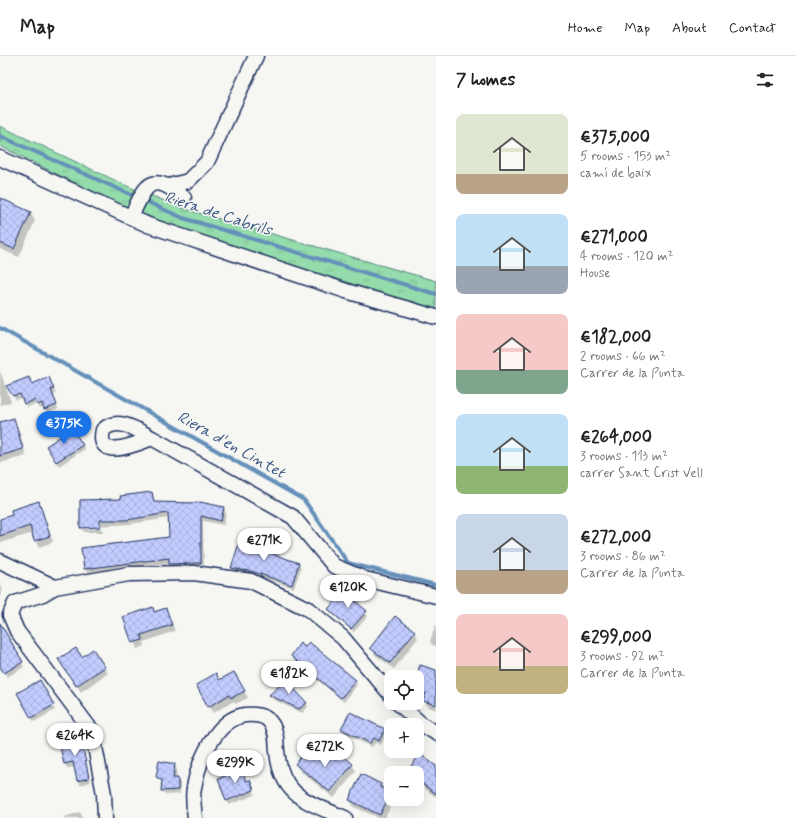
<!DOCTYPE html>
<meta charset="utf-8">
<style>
body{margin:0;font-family:Mynerve,sans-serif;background:#f2f2f2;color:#222;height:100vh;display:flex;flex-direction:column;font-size:15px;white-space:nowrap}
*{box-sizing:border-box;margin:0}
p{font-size:13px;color:#767676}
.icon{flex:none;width:22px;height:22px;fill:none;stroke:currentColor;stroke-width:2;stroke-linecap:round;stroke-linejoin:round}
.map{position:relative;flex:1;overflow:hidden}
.sheet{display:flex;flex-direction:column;background:#fff;width:360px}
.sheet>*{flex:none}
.controls{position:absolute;left:384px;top:614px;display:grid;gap:8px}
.controls a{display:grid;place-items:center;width:40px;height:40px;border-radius:8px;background:#fff;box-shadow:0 4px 16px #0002;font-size:20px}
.price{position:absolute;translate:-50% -34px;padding:0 9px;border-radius:14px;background:#fff;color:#222;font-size:13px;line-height:26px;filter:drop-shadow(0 1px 2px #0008)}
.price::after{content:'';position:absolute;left:50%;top:24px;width:12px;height:9px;margin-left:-6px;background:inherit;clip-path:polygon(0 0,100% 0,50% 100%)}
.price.selected{background:#1a73e8;color:#fff}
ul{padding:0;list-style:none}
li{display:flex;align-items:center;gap:12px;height:100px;padding:0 20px}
li span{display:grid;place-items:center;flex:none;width:112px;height:80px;border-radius:8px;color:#555}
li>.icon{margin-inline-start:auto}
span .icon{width:48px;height:48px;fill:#fffc;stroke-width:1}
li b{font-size:17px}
h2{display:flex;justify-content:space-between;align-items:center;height:48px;padding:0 20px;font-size:17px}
header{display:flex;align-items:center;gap:24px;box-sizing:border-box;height:56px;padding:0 20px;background:#fff;border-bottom:1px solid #e0e0e0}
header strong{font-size:19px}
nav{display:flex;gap:22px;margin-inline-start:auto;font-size:14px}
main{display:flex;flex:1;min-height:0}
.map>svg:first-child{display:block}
.grass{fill:url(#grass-tufts);stroke:#588684}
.shadow{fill:#0003}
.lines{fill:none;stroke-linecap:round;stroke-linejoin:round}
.stream{stroke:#6590ba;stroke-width:4}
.building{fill:url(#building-cross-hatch);stroke:#1b2f5e}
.minor-casing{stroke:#1b2f5e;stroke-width:17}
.minor{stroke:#f6f6f2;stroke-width:14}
.labels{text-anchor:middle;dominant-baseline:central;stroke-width:3;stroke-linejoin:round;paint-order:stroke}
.water-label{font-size:16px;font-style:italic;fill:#3a5784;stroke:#f6f6f2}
</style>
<header>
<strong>Map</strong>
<nav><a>Home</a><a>Map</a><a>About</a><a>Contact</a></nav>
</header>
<main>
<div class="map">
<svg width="436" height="762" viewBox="0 0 436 762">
<defs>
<pattern id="grass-tufts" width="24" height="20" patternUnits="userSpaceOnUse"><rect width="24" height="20" fill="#94dcab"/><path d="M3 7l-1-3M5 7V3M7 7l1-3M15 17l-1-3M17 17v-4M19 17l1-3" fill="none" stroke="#7fbd96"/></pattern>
<pattern id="building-cross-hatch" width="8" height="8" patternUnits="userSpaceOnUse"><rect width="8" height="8" fill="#c3ccfe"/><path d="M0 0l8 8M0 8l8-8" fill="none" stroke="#a7b0dc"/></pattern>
</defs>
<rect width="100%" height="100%" fill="#f6f6f2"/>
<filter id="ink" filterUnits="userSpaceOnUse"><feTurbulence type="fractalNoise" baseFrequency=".025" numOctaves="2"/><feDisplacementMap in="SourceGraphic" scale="8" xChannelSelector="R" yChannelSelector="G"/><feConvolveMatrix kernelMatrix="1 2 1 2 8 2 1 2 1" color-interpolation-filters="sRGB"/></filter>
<g filter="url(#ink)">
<!-- grass -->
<path class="grass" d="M0 70 127 130 185 153 436 225V255L188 175 124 151 0 90Z"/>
<!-- shadow -->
<g class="shadow">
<path d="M0 143 30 156 35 165 19 201 0 193Z"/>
<path d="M0 315 11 346 0 349Z"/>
<path d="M49 322 56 338 53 339 58 353 47 358 44 351 40 353 37 348 27 351 22 342 16 344 8 330 32 329Z"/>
<path d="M14 364 18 371 26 400 0 407V367Z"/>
<path d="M82 389 85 393 59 410 49 395Z"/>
<path d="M152 437 155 447H200L224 452 226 457 224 469 203 465 204 512H173L170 507 88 517 85 513 82 493 170 482 169 462 130 468 82 471V473L102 472 103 476H84L81 471V445L122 444 121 441Z"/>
<path d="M39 446 53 486 39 491 33 477 0 487V464L14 459Z"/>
<path d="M262 489 264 493V496L298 507 301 512 294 532 257 520 235 516 232 512Z"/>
<path d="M0 528 3 533 0 542Z"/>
<path d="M357 542 360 546 358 548 368 560 354 576 332 558 330 554Z"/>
<path d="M152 552 155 557 166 553 175 575 144 586 145 590 137 593 125 562Z"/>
<path d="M436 568V590L432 589 430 585Z"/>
<path d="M414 576 418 582 394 613 375 599 372 592Z"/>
<path d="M6 580 24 611 7 621 0 609V583Z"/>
<path d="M292 600 355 625 357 629 344 646 295 605Z"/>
<path d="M82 602 104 611 108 617 81 636 63 610Z"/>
<path d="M421 610 436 615V654L428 651 425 645V643L417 641V621Z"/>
<path d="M234 617 248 642 235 648 234 645 213 657 197 629 219 625Z"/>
<path d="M39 626 55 654 34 666 18 638Z"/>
<path d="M270 639 306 647 308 651 302 657 272 643Z"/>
<path d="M342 673H384L386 678 381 689 376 686 372 691 345 678Z"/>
<path d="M80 683 91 726 80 729 75 711 67 712 65 708 60 687Z"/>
<path d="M324 708 352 709 356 715 334 742 300 715 296 709Z"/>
<path d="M436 708V741L417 727V717H408L434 710Z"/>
<path d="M174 709 177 713 176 723H178L180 727V738L165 739 162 734 163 727 157 721Z"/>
<path d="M246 726 252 729 255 739 229 749 227 744Z"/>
<path d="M381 728 384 734 390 737 391 743H394L385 762H379L354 751 350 744Z"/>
<path d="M80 756 83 762H64V761Z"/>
</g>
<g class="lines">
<!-- stream -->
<g class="stream">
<path d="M0 80 183 162 436 238"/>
<path d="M0 272 304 444 348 507 436 529"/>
</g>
</g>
<!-- building -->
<g class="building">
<path d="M0 142 31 156 14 193 0 187Z"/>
<path d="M29 321 32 328 49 321 54 333 51 334 57 349 44 354 42 347 37 349 35 344 24 348 20 338 13 340 6 330Z"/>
<path d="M14 362 23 393 0 400V366Z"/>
<path d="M72 373 83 389 56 406 46 390Z"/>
<path d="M152 436 154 446 197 447 200 446 224 451 221 465 201 460V507L169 508V502L84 513 81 492 169 481 168 457 127 464H100V471L80 472V444L121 443 120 440Z"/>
<path d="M39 445 50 480 34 485 30 470 0 480V463L12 459 11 454Z"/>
<path d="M241 481 263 488 261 494 299 507 292 529 254 516 231 512Z"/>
<path d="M347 532 358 542 355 545 367 555 351 573 328 553Z"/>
<path d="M153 551 154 556 166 552 172 569 141 579 143 584 132 587 123 561Z"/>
<path d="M395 560 415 575 390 607 370 592Z"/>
<path d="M0 567 23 606 4 617 0 611Z"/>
<path d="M309 586 356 624 341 642 291 600 300 587 305 591Z"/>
<path d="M76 592 82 601 93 593 105 611 76 630 58 603Z"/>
<path d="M420 609 436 614V649L423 645 426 637 417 635V618Z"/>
<path d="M234 616 245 635 231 642 229 639 208 651 196 629 216 617 219 624Z"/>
<path d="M40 624 54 649 31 662 17 637Z"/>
<path d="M286 624 307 647 299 653 269 639Z"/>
<path d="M350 656 385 673 379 685 374 682 370 687 341 673Z"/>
<path d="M81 682 89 722 77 725 73 706 64 708 59 686Z"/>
<path d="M307 693 324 706 334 693 353 708 330 736 295 708Z"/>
<path d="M420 698 436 710V738L417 724V717H406Z"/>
<path d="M159 705 175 708 173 722H178V734L161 735 162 724 156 721Z"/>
<path d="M240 710 246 725 250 724 254 734 226 745 218 723 225 720 223 716Z"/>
<path d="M361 718 381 728 380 731 391 736 380 759 349 744Z"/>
</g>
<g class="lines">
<!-- minor casing -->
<g class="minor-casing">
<g id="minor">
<path d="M0 102 148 169 346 235 436 261"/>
<path d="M169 130 188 125 207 106 256 0"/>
<path d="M131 161C146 129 150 114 184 142"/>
<path d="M152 382C138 387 95 407 103 374 118 360 137 374 152 382L293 461 334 510 365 523 436 540"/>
<path d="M0 505 55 531 129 518 194 517 251 525 308 553 343 582 391 639"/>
<path d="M55 531 43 538 15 547 10 559 17 575 92 675 104 738 105 762"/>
<path d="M398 647 420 667 436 677"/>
<path d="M195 762C194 752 192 741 194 732 198 706 216 663 245 659 253 658 265 659 270 666 277 674 276 685 277 695 281 741 308 746 345 762"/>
</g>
</g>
<!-- minor -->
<use href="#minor" class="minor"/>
</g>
</g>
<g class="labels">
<!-- water labels -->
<g class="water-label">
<text transform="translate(218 158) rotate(18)">Riera de Cabrils</text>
<text transform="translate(231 389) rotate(29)">Riera d'en Cintet</text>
</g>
</g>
</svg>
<div class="controls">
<a><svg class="icon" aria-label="locate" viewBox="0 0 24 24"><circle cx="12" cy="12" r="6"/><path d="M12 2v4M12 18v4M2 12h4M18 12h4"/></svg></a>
<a>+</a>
<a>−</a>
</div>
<b class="price selected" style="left:64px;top:389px">€375K</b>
<b class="price" style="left:264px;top:506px">€271K</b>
<b class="price" style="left:348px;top:553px">€120K</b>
<b class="price" style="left:289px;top:639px">€182K</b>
<b class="price" style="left:75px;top:701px">€264K</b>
<b class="price" style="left:325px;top:712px">€272K</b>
<b class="price" style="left:235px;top:728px">€299K</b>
</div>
<section class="sheet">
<h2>7 homes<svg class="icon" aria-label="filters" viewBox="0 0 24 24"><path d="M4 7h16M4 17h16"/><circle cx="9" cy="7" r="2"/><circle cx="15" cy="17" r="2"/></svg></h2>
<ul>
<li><span style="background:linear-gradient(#dfe7d0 75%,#b9a48a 0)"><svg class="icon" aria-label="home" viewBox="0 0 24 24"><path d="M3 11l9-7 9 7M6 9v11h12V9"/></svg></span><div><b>€375,000</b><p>5 rooms · 153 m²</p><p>camí de baix</p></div></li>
<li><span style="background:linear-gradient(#bfe0f5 65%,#9aa5b1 0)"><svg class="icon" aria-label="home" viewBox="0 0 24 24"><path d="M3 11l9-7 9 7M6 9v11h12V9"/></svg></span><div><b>€271,000</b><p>4 rooms · 120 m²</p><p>House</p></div></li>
<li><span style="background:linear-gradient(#f6c9c9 70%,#7fa58c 0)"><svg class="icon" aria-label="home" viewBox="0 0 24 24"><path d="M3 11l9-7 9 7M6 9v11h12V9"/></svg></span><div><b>€182,000</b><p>2 rooms · 66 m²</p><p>Carrer de la Punta</p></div></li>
<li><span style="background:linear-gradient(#bfe0f5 65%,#8fb573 0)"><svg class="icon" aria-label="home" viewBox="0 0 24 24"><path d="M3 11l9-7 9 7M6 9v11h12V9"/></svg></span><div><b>€264,000</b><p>3 rooms · 113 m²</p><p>carrer Sant Crist Vell</p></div></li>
<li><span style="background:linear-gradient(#c9d6e8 70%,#b9a48a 0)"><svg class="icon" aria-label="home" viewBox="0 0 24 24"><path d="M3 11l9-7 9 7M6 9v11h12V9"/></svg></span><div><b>€272,000</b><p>3 rooms · 86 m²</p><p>Carrer de la Punta</p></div></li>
<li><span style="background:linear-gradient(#f6c9c9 65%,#c2b280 0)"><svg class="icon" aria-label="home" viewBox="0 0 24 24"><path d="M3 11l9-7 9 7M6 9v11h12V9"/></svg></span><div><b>€299,000</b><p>3 rooms · 92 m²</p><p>Carrer de la Punta</p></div></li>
</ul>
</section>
</main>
